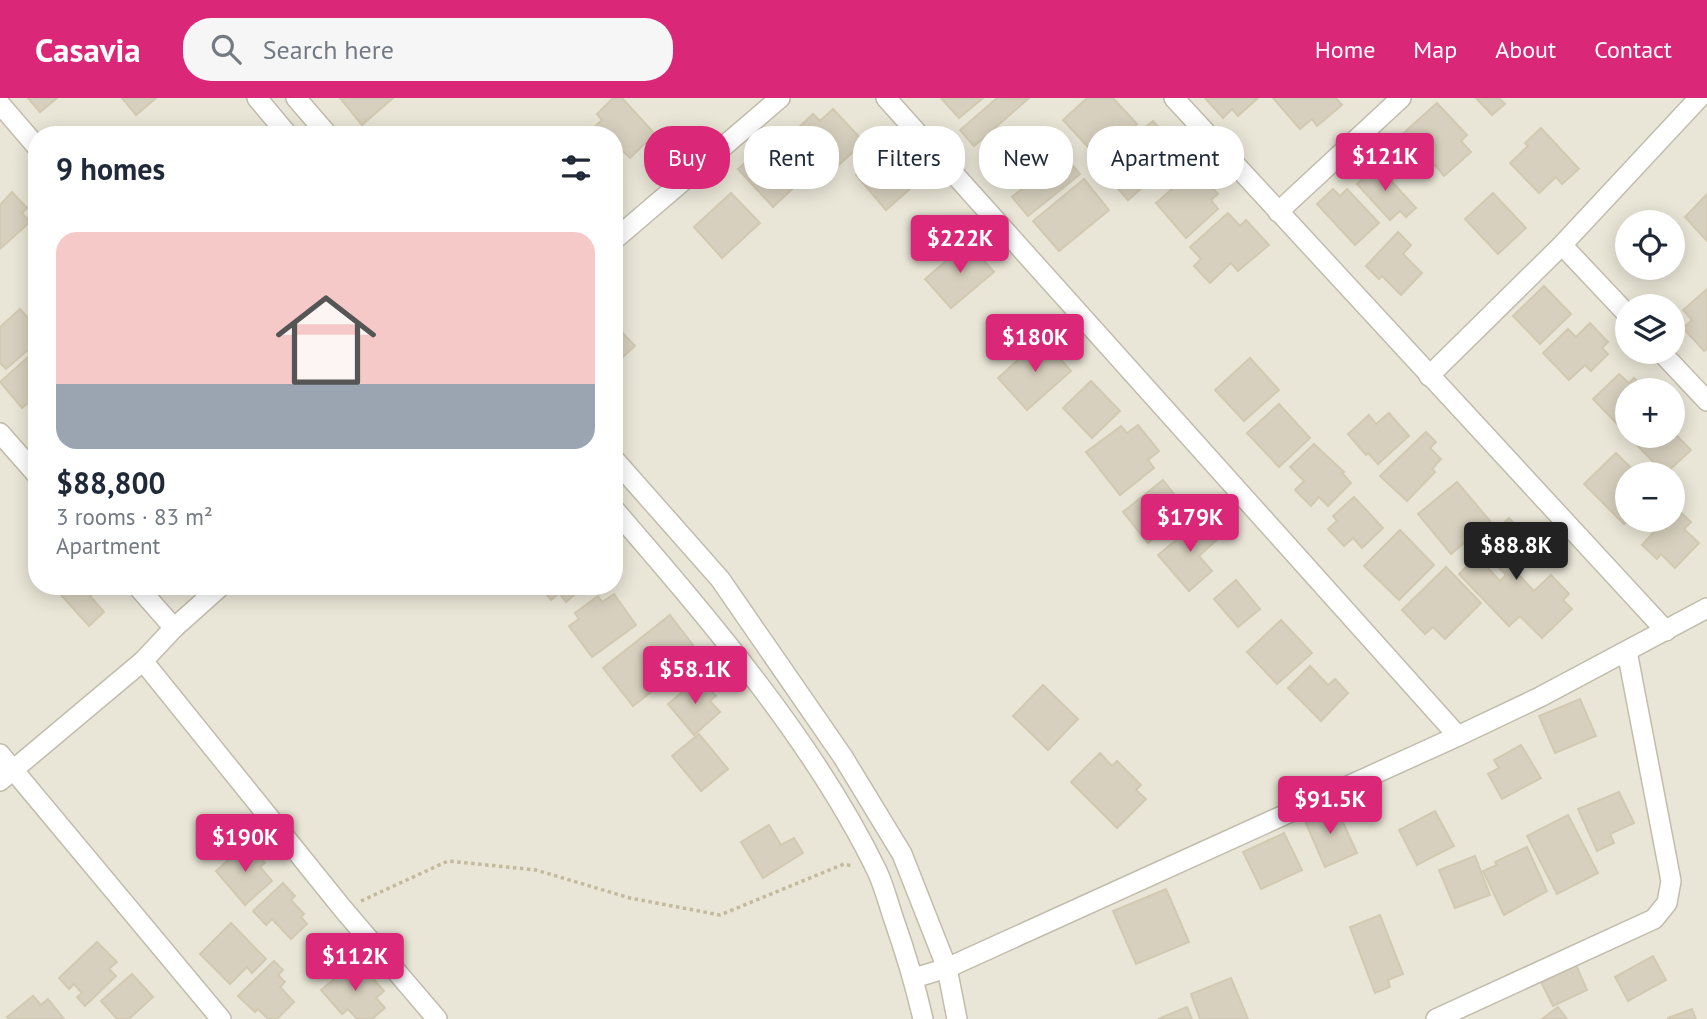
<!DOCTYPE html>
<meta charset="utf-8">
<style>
body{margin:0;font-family:"PT Sans",sans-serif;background:#f6f6f7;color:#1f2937;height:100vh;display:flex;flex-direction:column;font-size:26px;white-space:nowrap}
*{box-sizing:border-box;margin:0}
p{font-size:23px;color:#747a83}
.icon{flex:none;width:38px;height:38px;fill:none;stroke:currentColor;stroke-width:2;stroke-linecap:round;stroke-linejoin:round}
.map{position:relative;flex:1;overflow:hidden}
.side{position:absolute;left:28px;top:28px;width:595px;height:469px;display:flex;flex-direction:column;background:#fff;border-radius:28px;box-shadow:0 4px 18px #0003}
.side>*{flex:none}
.banner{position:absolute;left:644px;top:28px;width:665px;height:63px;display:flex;gap:14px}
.buttons{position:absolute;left:1615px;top:112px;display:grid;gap:14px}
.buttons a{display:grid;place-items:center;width:70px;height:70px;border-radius:50%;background:#fff;box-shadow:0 4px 18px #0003;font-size:35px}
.price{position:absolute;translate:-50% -60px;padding:0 16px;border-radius:7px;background:#db2777;color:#fff;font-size:23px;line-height:46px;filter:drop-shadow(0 2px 4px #0008)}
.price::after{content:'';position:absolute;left:50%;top:42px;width:21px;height:16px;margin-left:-10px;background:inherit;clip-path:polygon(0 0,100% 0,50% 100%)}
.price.active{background:#222;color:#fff}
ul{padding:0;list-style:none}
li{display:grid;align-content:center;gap:14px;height:371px;padding:0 28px}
li span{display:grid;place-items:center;height:217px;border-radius:21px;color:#555}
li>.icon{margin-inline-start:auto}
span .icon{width:126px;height:126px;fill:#fffc;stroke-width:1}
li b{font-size:30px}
h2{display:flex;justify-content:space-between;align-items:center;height:84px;padding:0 28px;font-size:30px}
.pill{padding:0 24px;border-radius:28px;background:#fff;box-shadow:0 4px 18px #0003;font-size:24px;line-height:63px}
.pill.active{background:#db2777;color:#fff}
header{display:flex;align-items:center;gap:42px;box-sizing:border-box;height:98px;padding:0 35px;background:#db2777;color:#fff}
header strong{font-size:33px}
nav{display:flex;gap:38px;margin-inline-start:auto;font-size:24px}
.search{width:490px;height:63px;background:#f6f6f7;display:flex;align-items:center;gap:18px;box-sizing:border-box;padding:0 24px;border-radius:28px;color:#747a83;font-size:26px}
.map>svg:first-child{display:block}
.residential{fill:#e9e6d7;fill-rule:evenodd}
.building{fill:#d7d0be;stroke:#d2c9b1;stroke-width:2}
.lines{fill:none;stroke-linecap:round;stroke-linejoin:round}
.minor-casing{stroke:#c1bcab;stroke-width:22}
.path{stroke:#c3ba9c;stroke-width:3.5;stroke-dasharray:3.5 3.5;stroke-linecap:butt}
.minor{stroke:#fff;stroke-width:19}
</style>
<header>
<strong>Casavia</strong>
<div class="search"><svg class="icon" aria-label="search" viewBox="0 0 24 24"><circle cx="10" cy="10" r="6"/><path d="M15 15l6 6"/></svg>Search here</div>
<nav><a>Home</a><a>Map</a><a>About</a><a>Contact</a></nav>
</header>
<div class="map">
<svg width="1707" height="921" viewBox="0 0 1707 921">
<rect width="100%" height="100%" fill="#f5f3e9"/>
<!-- residential -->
<path class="residential" d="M0 0H1707V921H0ZM37 37H614V488H37ZM1628 124H1673V170H1628ZM1628 208H1673V254H1628ZM1628 292H1673V338H1628ZM1628 376H1673V422H1628Z"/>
<!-- building -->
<g class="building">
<path d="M28 0H57L40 14Z"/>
<path d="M122 0H156L136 17Z"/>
<path d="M340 0H393L362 27Z"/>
<path d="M613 0H622L655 36 630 60 623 53 617 59 614 56V37H596L591 32 602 22 597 16Z"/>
<path d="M941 0H983L959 20Z"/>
<path d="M997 0 1028 1 974 48 960 32Z"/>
<path d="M1087 0H1113L1137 26 1099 61 1063 22Z"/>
<path d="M1205 0H1258L1238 18 1232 11 1223 20Z"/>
<path d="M1273 0H1336L1342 7 1317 28 1312 21 1300 31Z"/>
<path d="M1476 0H1499L1505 6 1492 17Z"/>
<path d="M1437 5 1467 37 1461 43 1471 54 1444 78 1435 67 1429 73 1398 40Z"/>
<path d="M833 11 864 44 819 85 789 52 802 40 795 33 813 16 820 23Z"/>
<path d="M1153 23 1182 55 1128 102 1099 69Z"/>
<path d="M1541 30 1579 71 1562 86 1556 79 1539 95 1510 65 1528 48 1525 45Z"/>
<path d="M769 43 803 81 773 109 738 71Z"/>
<path d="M882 56 911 90 886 112 856 77Z"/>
<path d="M1064 57 1080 76 1028 118 1012 99Z"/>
<path d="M1373 63 1416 110 1406 119 1400 113 1390 122 1357 86 1367 77 1363 73Z"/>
<path d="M1188 77 1196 86 1204 80 1218 96 1211 102 1218 111 1186 140 1156 105Z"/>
<path d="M1084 81 1109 112 1059 153 1033 123Z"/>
<path d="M1333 91 1340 98 1347 91 1379 125 1355 147 1317 106Z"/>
<path d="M12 94 27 110 22 115 30 124 0 151V107Z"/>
<path d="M731 95 760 125 722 160 694 129Z"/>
<path d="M1493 95 1526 130 1498 156 1465 121Z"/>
<path d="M1707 96V143L1685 119Z"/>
<path d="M1228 115 1240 128 1246 122 1269 147 1238 173 1231 165 1210 185 1194 168 1201 161 1190 149Z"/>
<path d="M1398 134 1411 147 1403 156 1422 175 1401 197 1382 178 1379 181 1366 168Z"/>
<path d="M968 144 994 174 951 210 925 181Z"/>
<path d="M1544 188 1571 216 1540 246 1513 218Z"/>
<path d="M1707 191V251L1704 253 1683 230 1692 222 1683 212Z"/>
<path d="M20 211 37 230V244L6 271 0 265V229Z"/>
<path d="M1590 225 1608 244 1602 250 1608 256 1591 273 1585 267 1569 282 1543 255 1568 231 1576 239Z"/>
<path d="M614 226 635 248 614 267Z"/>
<path d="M1042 240 1071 273 1027 312 998 280Z"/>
<path d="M37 251V297L22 310 0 284Z"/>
<path d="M1250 260 1279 292 1244 323 1215 292Z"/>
<path d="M1619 276 1629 285 1634 280 1646 292H1628V331L1625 334 1593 301Z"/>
<path d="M1091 283 1120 313 1092 340 1063 310Z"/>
<path d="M1279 306 1310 340 1279 369 1247 335Z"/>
<path d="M1389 315 1409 338 1378 366 1368 355 1366 357 1348 336 1369 317 1376 326Z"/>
<path d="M1673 325 1678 330 1674 335 1691 352 1665 376 1633 343 1639 338H1673Z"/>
<path d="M1138 327 1159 353 1148 362 1154 370 1120 397 1086 354 1121 328 1127 335Z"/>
<path d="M1426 334 1436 344 1430 350 1441 361 1432 371 1435 374 1407 403 1380 378Z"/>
<path d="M1314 346 1344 374 1342 375 1351 385 1328 408 1319 399 1311 408 1295 392 1304 383 1290 369Z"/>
<path d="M1616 355 1637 376H1628V422L1624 426 1584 386Z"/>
<path d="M1163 382 1181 405 1174 410 1181 418 1148 445 1123 414Z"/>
<path d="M1457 384 1490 423 1451 456 1418 416Z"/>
<path d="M1354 399 1383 430 1362 450 1353 440 1344 448 1328 431 1337 423 1333 418Z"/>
<path d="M1676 410 1691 424 1684 431 1699 445 1675 470 1661 456 1657 461 1642 447 1665 422H1673V413Z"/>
<path d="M1202 420 1219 440 1199 458 1212 473 1189 493 1158 457Z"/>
<path d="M1509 420 1540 453 1517 475 1534 493 1551 477 1569 496 1563 502 1572 511 1542 540 1520 518 1509 528 1459 476 1477 458 1500 483 1506 477 1479 449Z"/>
<path d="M1400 432 1434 467 1399 502 1364 468Z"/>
<path d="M1446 469 1481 505 1445 541 1433 529 1425 536 1402 512Z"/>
<path d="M1236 482 1260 511 1238 529 1214 501Z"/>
<path d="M53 488H97L99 490 90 498 104 514 89 528Z"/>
<path d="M540 488H584L566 504 559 495 551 502Z"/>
<path d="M614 496 636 527 592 559 569 528 579 521 575 515 598 498 602 504Z"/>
<path d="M670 517 693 547 681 556 688 565 633 608 603 570Z"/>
<path d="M1281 522 1312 555 1277 586 1247 554Z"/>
<path d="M1310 568 1328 587 1335 581 1348 595 1321 623 1288 590Z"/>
<path d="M700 579 716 598 710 603 720 614 694 637 668 606Z"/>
<path d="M1043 587 1078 621 1048 652 1013 618Z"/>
<path d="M1580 601 1596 638 1555 655 1539 618Z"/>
<path d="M699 636 728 671 701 693 672 658Z"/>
<path d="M1521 647 1541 680 1502 701 1488 676 1499 670 1494 662Z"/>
<path d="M1100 655 1112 668 1117 663 1141 687 1136 692 1146 701 1117 730 1071 684Z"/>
<path d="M1619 694 1634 725 1610 736 1614 745 1597 753 1578 711Z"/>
<path d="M1335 707 1357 755 1325 769 1304 721Z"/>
<path d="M1435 713 1454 748 1417 767 1399 732Z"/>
<path d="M1568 717 1598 775 1557 796 1527 738Z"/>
<path d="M769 727 781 747 794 740 803 755 763 780 741 744Z"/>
<path d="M1284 735 1302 772 1261 791 1243 754Z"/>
<path d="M247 745 265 765 260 769 272 783 245 807 216 773Z"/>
<path d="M1527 749 1547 793 1504 817 1483 773 1497 767 1495 764Z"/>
<path d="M1475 758 1490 797 1455 810 1439 772Z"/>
<path d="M283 785 295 798 291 802 304 816 301 819 307 826 291 841 272 821 266 827 253 813Z"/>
<path d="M1166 791 1189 844 1136 866 1113 813Z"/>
<path d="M1380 817 1403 876 1388 882 1390 889 1375 895 1350 829Z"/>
<path d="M231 825 266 861 252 875 247 869 230 886 200 856Z"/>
<path d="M97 844 117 864 109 871 116 878 85 908 77 899 82 895 74 886 69 891 59 880Z"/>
<path d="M1653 858 1666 882 1628 903 1615 879Z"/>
<path d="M357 862 384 893 376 900 385 910 372 921H357L348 911 342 916 321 892Z"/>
<path d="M274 863 283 872 278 877 285 884 280 889 294 904 277 921H268L258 911 255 914 238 898Z"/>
<path d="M1576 867 1587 892 1553 908 1541 884Z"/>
<path d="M132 876 153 899 129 921H117L101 903Z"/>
<path d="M1231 880 1248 921H1200L1191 896Z"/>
<path d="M33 898 41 907 48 901 64 921H9L7 919Z"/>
<path d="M1187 909 1192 921H1158Z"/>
<path d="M1558 909 1567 921H1542Z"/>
<path d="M1692 911 1696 921H1668V920Z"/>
</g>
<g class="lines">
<!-- minor casing -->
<g class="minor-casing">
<g id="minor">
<path d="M257 0 288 37"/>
<path d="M296 0 328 37"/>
<path d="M886 0 1458 638"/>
<path d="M1174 0 1666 533"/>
<path d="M0 6 37 49"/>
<path d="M1278 114 1401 0"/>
<path d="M614 142 780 0"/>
<path d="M1562 147 1628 217"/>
<path d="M1661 254 1707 303"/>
<path d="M1429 278 1562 147 1699 0"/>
<path d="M0 335 37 377"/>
<path d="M614 361 720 481 843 659 902 756 947 870 957 921"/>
<path d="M614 411C708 520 814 643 877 773 884 788 888 804 893 819 905 853 915 886 923 921"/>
<path d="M137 488 174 530"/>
<path d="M143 563 343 811 437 921"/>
<path d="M0 656 221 921"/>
<path d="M0 683 143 563 174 530 221 488"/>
<path d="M914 880 947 870 1458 638 1540 599 1707 510"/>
<path d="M1436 921 1654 821 1667 805 1671 783 1627 553"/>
</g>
</g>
<!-- path -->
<path class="path" d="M361 803 448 763 536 772 630 800 720 817 844 766 853 768"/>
<!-- minor -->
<use href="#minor" class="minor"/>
</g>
</svg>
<div class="buttons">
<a><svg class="icon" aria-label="locate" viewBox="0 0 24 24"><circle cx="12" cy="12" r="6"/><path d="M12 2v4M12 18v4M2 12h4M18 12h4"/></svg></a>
<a><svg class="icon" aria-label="layers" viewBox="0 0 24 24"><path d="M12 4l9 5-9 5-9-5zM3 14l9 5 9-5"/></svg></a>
<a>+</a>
<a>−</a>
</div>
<b class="price" style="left:1385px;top:95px">$121K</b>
<b class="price" style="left:960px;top:177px">$222K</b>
<b class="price" style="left:1035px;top:276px">$180K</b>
<b class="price" style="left:1190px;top:456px">$179K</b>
<b class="price active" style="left:1516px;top:484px">$88.8K</b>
<b class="price" style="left:695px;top:608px">$58.1K</b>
<b class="price" style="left:1330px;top:738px">$91.5K</b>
<b class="price" style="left:245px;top:776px">$190K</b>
<b class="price" style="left:355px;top:895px">$112K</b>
<div class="banner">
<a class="pill active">Buy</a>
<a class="pill">Rent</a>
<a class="pill">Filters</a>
<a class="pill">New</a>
<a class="pill">Apartment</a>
</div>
<section class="side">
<h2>9 homes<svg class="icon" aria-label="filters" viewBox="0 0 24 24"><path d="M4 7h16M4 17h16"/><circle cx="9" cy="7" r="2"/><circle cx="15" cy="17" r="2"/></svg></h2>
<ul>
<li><span style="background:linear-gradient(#f6c9c9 70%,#9aa5b1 0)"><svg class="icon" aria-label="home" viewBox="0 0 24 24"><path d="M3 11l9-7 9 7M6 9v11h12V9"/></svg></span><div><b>$88,800</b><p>3 rooms · 83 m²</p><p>Apartment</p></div></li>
</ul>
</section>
</div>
